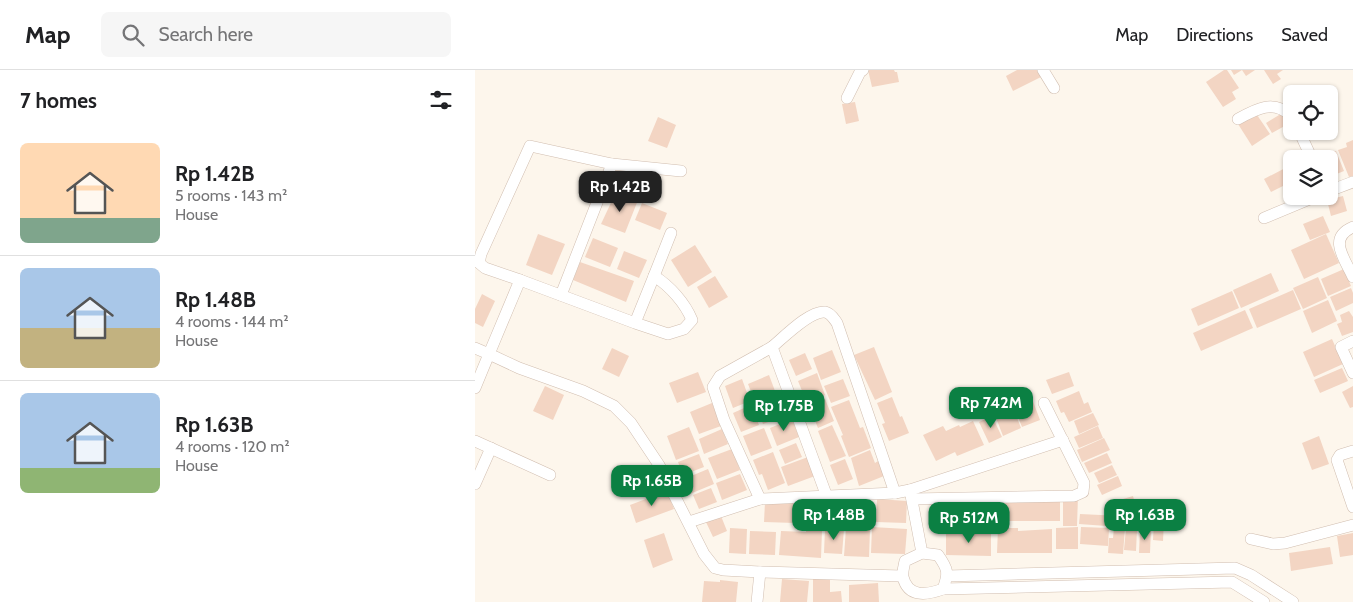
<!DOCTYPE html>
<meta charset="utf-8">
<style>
body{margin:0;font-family:Cabin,sans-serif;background:#f6f6f6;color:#202124;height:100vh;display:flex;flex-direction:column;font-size:19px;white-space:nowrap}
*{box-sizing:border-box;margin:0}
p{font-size:16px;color:#757577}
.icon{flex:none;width:28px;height:28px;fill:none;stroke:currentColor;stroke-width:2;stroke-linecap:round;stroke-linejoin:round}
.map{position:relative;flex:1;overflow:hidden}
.panel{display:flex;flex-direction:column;background:#fff;width:475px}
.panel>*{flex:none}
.controls{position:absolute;left:808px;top:15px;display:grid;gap:10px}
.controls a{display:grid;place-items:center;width:55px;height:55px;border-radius:8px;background:#fff;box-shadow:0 1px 4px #0004;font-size:25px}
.price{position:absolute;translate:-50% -42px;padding:0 11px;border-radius:10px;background:#0b8043;color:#fff;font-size:16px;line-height:32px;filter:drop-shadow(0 1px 2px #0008)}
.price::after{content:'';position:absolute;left:50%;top:30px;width:15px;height:11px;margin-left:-8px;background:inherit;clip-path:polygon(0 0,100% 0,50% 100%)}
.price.active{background:#222;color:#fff}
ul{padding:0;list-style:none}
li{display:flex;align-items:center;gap:15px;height:125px;padding:0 20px}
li+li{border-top:1px solid #e0e0e0}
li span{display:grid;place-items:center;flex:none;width:140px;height:100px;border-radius:8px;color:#555}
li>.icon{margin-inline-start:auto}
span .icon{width:60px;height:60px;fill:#fffc;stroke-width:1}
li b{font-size:21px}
h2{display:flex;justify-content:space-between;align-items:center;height:60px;padding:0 20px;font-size:21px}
header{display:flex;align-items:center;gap:30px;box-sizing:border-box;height:70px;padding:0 25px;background:#fff;border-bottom:1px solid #e0e0e0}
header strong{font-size:24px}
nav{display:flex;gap:28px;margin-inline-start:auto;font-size:18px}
.search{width:350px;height:45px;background:#f6f6f6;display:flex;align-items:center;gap:12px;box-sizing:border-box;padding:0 18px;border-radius:8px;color:#757577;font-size:19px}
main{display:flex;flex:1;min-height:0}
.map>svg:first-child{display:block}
.building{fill:#f3d5c3}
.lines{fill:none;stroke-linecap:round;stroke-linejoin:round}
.minor-casing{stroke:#d1beb0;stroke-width:12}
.minor{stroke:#fff;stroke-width:11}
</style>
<header>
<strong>Map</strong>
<div class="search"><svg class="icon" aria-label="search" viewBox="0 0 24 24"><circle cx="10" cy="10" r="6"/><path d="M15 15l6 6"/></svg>Search here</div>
<nav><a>Map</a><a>Directions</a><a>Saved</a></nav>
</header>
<main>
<section class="panel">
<h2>7 homes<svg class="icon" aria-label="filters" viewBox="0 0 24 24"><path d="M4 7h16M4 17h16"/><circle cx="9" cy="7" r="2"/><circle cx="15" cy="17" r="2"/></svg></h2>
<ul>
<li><span style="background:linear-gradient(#ffd9b3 75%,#7fa58c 0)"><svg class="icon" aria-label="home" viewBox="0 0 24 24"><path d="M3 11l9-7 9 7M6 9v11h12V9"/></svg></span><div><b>Rp 1.42B</b><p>5 rooms · 143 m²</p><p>House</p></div></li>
<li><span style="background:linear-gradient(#a9c7e8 60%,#c2b280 0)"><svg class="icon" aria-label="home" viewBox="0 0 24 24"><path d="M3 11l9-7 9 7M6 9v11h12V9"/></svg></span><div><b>Rp 1.48B</b><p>4 rooms · 144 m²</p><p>House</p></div></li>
<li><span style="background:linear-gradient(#a9c7e8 75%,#8fb573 0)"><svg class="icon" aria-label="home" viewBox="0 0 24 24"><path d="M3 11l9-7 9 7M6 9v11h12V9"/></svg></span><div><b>Rp 1.63B</b><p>4 rooms · 120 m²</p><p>House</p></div></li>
</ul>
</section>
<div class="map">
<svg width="878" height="532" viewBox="0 0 878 532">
<rect width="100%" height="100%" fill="#fdf6ec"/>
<!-- building -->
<g class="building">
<path d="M393 0H419L420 2H422L424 12 397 17Z"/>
<path d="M542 0H565L568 6 538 21 531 6Z"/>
<path d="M749 0H752L764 18 757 22 761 29 748 37 731 12Z"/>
<path d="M756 0H780L771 6 767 0 759 5Z"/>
<path d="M789 0H808L802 4 806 9 798 14Z"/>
<path d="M380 32 384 51 371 54 367 34Z"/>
<path d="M780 42 795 64 777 76 763 54Z"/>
<path d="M809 42 815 53 797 63 791 53Z"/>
<path d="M183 47 201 55 192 78 173 71Z"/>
<path d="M878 70V106L874 107 863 80 872 77 871 73Z"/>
<path d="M861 81 869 101 854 107V89H843Z"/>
<path d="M816 95V112L796 122 789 109Z"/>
<path d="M141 122 163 130 150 163 126 154Z"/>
<path d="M868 126 872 141 856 146 852 130Z"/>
<path d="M167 133 192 143 185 160 160 150Z"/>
<path d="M848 146 855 162 835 170 828 154Z"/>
<path d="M63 164 90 174 77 205 51 195Z"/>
<path d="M851 164 864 193 829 209 816 180Z"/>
<path d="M118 168 143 178 135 197 110 187Z"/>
<path d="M220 175 237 202 213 217 196 190Z"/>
<path d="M149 181 172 190 164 208 142 199Z"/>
<path d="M105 192 159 211 151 232 98 210Z"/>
<path d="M869 199 876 216 853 226 846 209Z"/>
<path d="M796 203 804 221 766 238 758 220Z"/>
<path d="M240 206 253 227 234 238 222 217Z"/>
<path d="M843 207 852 228 828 239 818 218Z"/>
<path d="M876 218 878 223V233L861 241 855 227Z"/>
<path d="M818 220 826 239 782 258 774 239Z"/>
<path d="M757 221 764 238 723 256 716 239Z"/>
<path d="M7 224 20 231 8 257 0 253V239Z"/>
<path d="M853 230 862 251 837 263 828 241Z"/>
<path d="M770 240 778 258 726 281 718 263Z"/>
<path d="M874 241 878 247V262L867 266 862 254 867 252 865 245Z"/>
<path d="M857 269 868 294 839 307 828 282Z"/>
<path d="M399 277 417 322 400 330 379 285Z"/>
<path d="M137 278 154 286 144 307 127 299Z"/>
<path d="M357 280 366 302 346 310 338 288Z"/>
<path d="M330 283 337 299 321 306 314 290Z"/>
<path d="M867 298 873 311 845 323 839 310Z"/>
<path d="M223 302 231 322 202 333 194 313Z"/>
<path d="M594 302 599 316 577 324 571 310Z"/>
<path d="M342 303 350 325 332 333 323 311Z"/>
<path d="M294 305 303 329 282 337 273 314Z"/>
<path d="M267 309 275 331 258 338 250 316Z"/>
<path d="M368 309 375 326 356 333 349 316Z"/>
<path d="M70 316 89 325 78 350 58 341Z"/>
<path d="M878 316V337L875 338 867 322Z"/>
<path d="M544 321 548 329 556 326 565 350 547 357 534 325Z"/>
<path d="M604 321 609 334 613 332 617 342 594 352 589 342 586 343 581 331Z"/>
<path d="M533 324 546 358 528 366 515 332Z"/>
<path d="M417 327 425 347 427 346 434 363 414 371 407 354 410 353 402 333Z"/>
<path d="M350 329 359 351 343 358 334 336Z"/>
<path d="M374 330 385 358 388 357 396 378 374 387 366 366 368 365 356 337Z"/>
<path d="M237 333 246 356 224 364 215 342Z"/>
<path d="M302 334 307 347 288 354 283 341Z"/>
<path d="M276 335 284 355 266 362 258 343Z"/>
<path d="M618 343 624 355 604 364 599 351Z"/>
<path d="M517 346 527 367 514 373 504 352Z"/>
<path d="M317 349 324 367 302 376 295 358Z"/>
<path d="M498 351 509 375 482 386 480 382 461 391 448 365 468 356 471 361 484 355 485 357Z"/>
<path d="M357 355 371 386 355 392 343 361Z"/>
<path d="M623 356 628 368 604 378 599 367Z"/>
<path d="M214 357 224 381 201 390 192 366Z"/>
<path d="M289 358 297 378 276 386 268 366Z"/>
<path d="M247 359 253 374 229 384 224 369Z"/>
<path d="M844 366 854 394 837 400 827 373Z"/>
<path d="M629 368 635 380 607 392 602 380Z"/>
<path d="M321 373 327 387 310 394 304 380Z"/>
<path d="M257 379 265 400 242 409 233 388Z"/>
<path d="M395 380 400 393 403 391 409 406 384 416 376 388Z"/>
<path d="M298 382 310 413 293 420 287 404 284 405 278 390Z"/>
<path d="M632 383 637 393 614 403 609 393Z"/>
<path d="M224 384 229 397 208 405 203 392Z"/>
<path d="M333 387 340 406 313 416 306 397Z"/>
<path d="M370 389 378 409 363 415 355 395Z"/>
<path d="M637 395 642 405 624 413 619 403Z"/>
<path d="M233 399 239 414 210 426 204 411Z"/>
<path d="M265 404 272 420 247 430 241 413Z"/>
<path d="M643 406 647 416 627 425 622 415Z"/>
<path d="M236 418 242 432 224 439 218 425Z"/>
<path d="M192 421 199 439 161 453 155 435Z"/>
<path d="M588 426H603L602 456H588Z"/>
<path d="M658 426 662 441 655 443 652 436H650L648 429Z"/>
<path d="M585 427V451H494V433Z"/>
<path d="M324 429 346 430 345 454 323 453Z"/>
<path d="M348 429H369L367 453 347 452Z"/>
<path d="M371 429 396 430 394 454 370 452Z"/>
<path d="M402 429 432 431 431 453 401 452Z"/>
<path d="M633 430H647L648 444H634Z"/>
<path d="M290 432 321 433 320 453 289 452Z"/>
<rect x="459" y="435" width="34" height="19"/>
<path d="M605 444 646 446 645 457 604 454Z"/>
<path d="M648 444H654V449H661V456L647 455Z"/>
<path d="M246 446 252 461 238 467 231 452Z"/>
<path d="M664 447 678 448V458L663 457Z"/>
<path d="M679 451H689L688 471 678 470Z"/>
<path d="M397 457 432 459 430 484 396 483Z"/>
<path d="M603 457V479H581V458Z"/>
<path d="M606 457 634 458 633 476 605 474Z"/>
<path d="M255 458 272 459 271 484 254 483Z"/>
<path d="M371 458 395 459 394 487 369 486Z"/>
<path d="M523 458H543V461L577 459V483H522Z"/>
<path d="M639 458H650L648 484 633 483 634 468H638Z"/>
<path d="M651 458 662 459 661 481 649 480Z"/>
<path d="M350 459H369L367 484 349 483Z"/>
<path d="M665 459H676L675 483H664Z"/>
<path d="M331 460H347L346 488 304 485 306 461 331 462Z"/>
<path d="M275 461 301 462 300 485 274 484Z"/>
<path d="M516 462V486L471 485V463Z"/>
<path d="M189 463 198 490 178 498 169 470Z"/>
<path d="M878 463V485L865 487 862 466Z"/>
<path d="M855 477 858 494 816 501 814 483Z"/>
<path d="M355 507V522L366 521 367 532H338V508Z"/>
<path d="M307 509 334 511 332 532H305Z"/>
<path d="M245 510 263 512 261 532H227L229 511 245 512Z"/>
<path d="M403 513 404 532H374V515Z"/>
</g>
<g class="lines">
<!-- minor casing -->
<g class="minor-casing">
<g id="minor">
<path d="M568 0 579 18"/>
<path d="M372 28 385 2 388 0"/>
<path d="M763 49C781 39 799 29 816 46"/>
<path d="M824 61 837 89"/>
<path d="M137 94 206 101"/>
<path d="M854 121 878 112"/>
<path d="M789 148 842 126"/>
<path d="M878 157C852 168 870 189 878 207"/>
<path d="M179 206 196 163"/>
<path d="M45 210 10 198 4 193 6 184 55 76 137 94 86 225"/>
<path d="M160 253 179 206C195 216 210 233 217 250L209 259 193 264 160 253 45 210 14 284 44 298 108 321 139 336 156 353 184 395 229 484 240 498 248 500 285 502 427 506"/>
<path d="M878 271 866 277 878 303"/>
<path d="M297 277 245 306 238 317 249 350 285 429 420 423 435 420 447 483"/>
<path d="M0 278 14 284 0 318"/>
<path d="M0 371 75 405"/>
<path d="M878 381 865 385 862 390 878 437"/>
<path d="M0 414 16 378"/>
<path d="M435 420 588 370"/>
<path d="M352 427 297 277C308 268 335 240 350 242 356 243 359 249 362 253L420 423"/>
<path d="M437 429 599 426 608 422 609 413 569 333"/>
<path d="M214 452 285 429"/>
<path d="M776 469 798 474 810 473 878 455"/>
<path d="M447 483 463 485C473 499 474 503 468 519 452 525 433 528 428 507 427 503 429 496 430 491Z"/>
<path d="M472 506 760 498 776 505 818 532"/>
<path d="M468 519 757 512 789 532"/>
<path d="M282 532 285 502"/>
</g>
</g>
<!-- minor -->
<use href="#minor" class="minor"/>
</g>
</svg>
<div class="controls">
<a><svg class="icon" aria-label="locate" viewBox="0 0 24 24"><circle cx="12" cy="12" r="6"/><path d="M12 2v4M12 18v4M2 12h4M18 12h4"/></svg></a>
<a><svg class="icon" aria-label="layers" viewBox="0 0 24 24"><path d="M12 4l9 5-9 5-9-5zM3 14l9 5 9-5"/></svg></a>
</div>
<b class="price active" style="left:145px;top:143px">Rp 1.42B</b>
<b class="price" style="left:516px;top:359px">Rp 742M</b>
<b class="price" style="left:309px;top:362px">Rp 1.75B</b>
<b class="price" style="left:177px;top:437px">Rp 1.65B</b>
<b class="price" style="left:359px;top:471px">Rp 1.48B</b>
<b class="price" style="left:670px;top:471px">Rp 1.63B</b>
<b class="price" style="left:494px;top:474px">Rp 512M</b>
</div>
</main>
